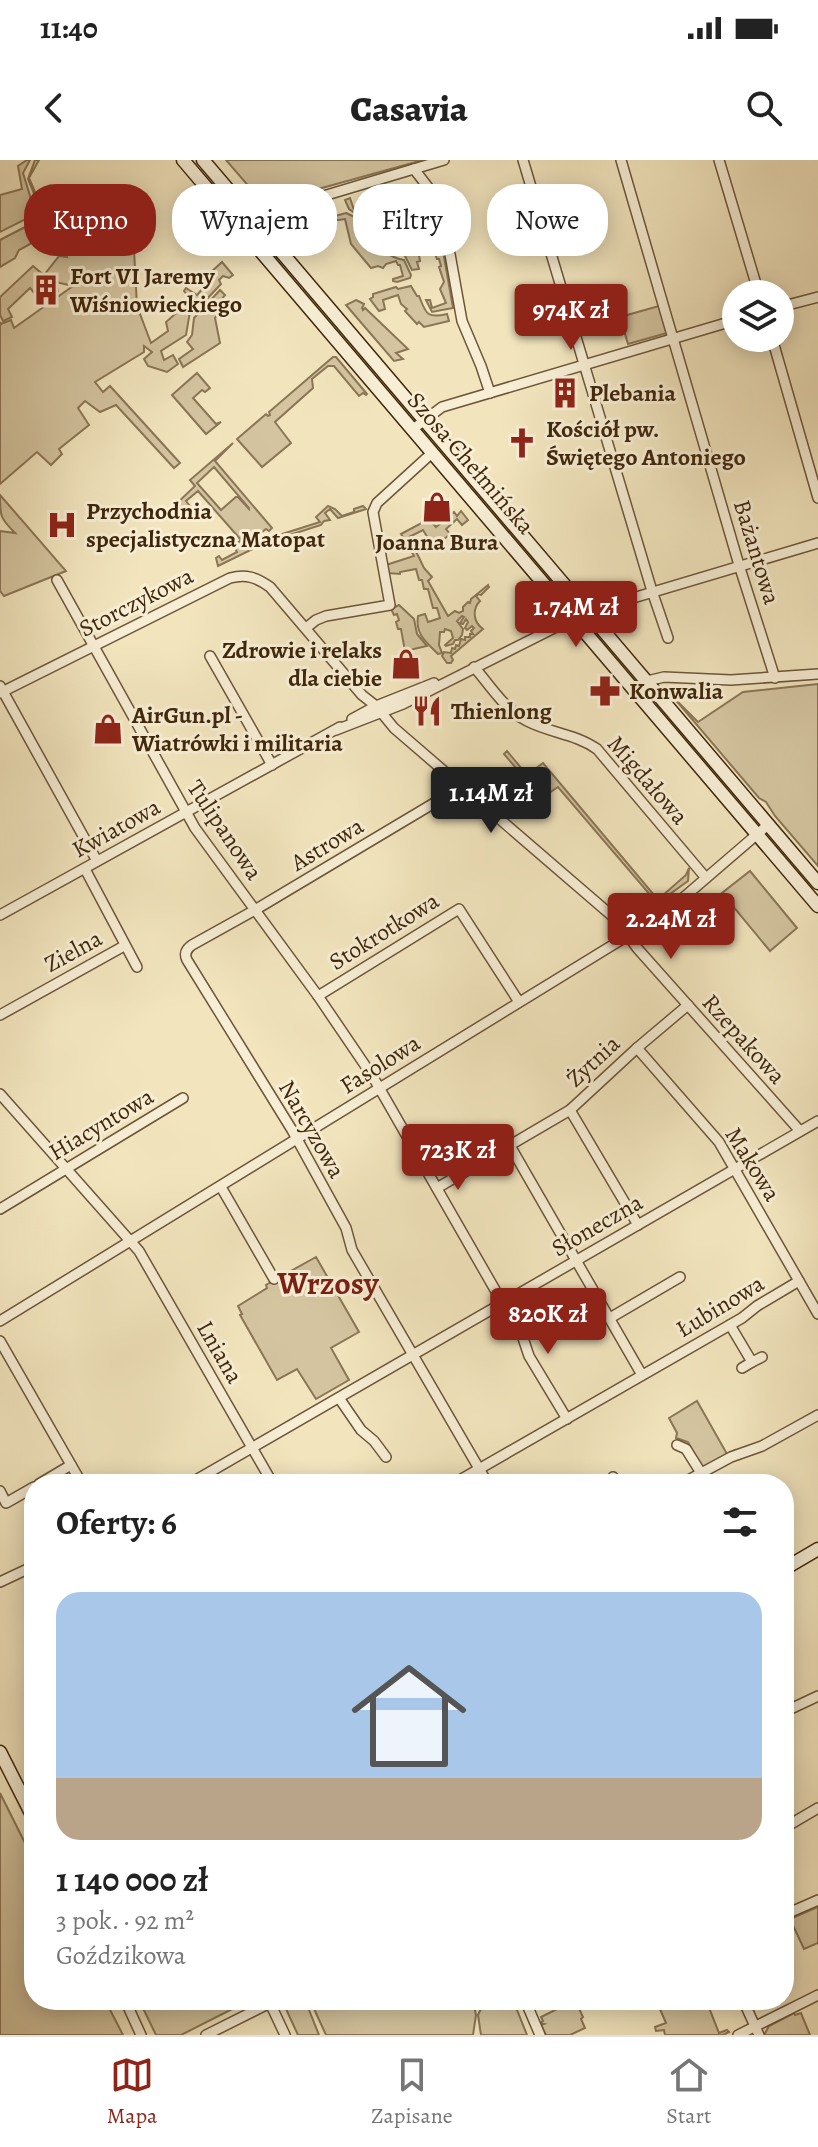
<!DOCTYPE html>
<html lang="pl">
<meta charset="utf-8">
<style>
body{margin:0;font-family:Alegreya,serif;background:#f2f2f2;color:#222;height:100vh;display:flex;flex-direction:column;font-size:30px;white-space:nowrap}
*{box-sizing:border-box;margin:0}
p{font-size:26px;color:#767676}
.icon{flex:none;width:44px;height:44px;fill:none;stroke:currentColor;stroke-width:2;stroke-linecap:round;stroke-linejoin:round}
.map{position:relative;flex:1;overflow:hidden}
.drawer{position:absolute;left:24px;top:1314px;width:770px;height:536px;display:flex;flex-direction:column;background:#fff;border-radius:32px;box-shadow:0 4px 20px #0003}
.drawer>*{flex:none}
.banner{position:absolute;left:24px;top:24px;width:770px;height:72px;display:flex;gap:16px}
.tools{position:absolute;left:722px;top:120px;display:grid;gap:16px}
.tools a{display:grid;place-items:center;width:72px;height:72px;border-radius:50%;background:#fff;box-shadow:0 4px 20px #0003;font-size:40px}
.price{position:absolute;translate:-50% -68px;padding:0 18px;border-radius:8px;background:#8f2418;color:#fff;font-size:26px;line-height:52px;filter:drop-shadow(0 2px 4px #0008)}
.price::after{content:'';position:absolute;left:50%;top:48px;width:24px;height:18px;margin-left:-12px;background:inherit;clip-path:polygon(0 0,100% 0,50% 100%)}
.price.selected{background:#222;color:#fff}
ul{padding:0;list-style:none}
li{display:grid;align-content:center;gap:16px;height:424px;padding:0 32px}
li span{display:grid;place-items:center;height:248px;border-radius:24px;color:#555}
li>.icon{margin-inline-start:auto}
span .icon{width:144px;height:144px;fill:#fffc;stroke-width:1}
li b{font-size:34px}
h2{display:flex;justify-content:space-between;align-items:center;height:96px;padding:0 32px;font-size:34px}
.chip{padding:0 28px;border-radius:32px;background:#fff;box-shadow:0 4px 20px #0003;font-size:28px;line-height:72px}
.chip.selected{background:#8f2418;color:#fff}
.status{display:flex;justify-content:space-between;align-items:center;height:56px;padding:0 40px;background:#fff;direction:ltr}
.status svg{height:22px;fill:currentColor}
header{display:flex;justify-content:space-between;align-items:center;height:104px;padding:0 32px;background:#fff;font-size:36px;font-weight:800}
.dock{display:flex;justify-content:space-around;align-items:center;height:112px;border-top:2px solid #e0e0e0;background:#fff;font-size:22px;color:#767676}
.dock a{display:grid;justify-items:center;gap:4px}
.dock .selected{color:#8f2418}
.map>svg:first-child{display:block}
.green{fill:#d4c5a0;stroke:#8a7656;stroke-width:2;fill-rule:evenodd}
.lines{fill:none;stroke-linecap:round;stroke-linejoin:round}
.street-casing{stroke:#6c5638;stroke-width:12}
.secondary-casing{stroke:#3f270b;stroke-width:15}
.street{stroke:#f7eed5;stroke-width:9}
.secondary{stroke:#f7eed5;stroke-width:12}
.labels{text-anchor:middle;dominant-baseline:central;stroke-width:6;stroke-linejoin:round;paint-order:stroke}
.poi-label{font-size:24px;font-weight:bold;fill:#3f270b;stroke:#f7eed5;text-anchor:start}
.street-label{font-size:24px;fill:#3f270b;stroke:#f7eed5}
.district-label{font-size:32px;font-weight:bold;fill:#7a1f14;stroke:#f7eed5}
</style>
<div class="status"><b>11:40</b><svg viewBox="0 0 49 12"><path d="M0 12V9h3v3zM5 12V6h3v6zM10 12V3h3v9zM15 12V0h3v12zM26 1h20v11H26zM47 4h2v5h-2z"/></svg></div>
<header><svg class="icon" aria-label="back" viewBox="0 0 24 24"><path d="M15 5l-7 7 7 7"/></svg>Casavia<svg class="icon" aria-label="search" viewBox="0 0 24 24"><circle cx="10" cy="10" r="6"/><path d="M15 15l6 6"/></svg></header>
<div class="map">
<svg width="818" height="1875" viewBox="0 0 818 1875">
<rect width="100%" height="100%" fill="#f2e5be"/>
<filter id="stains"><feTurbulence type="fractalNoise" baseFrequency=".0025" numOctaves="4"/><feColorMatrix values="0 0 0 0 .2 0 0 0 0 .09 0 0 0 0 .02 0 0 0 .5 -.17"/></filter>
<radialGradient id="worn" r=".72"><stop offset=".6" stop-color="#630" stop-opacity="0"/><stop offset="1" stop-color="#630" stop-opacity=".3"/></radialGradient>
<!-- green -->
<g class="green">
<path d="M27 0H30L23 13 35 52 28 58 0 72V35L22 29 18 6Z"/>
<path d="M35 0H39L29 18 53 74 73 88 90 92 92 88 134 90 137 146 151 183 168 171 166 162 191 140 184 131 186 128 197 135 212 118 210 113 222 102 233 115 229 118 223 116 219 120 221 124 204 142 191 146 186 175 161 191 164 200 173 195 178 204 167 212 148 206 144 199 152 192 144 186V192L95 222 103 232 110 226 180 303 174 308 116 245 100 252 85 241 78 248 89 265 59 289 62 294 51 305 37 292 0 324V162L1 164 11 160 14 168 73 126 56 122 58 131 38 137 30 128 8 149 12 157 3 161 0 155V137L33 106 44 115 59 96 67 97 65 88 51 75 28 19Z"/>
<path d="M226 0H423L264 44Z"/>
<path d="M380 30 384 48 381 54 388 58 390 68H388V72L399 79 439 68 453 148 432 152 426 140H430L432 148 446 143 440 129 444 122 439 107 441 106 439 99H437L435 94 419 95 420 101 417 102 419 109 412 110 405 96 423 87 404 95 400 84 399 85 401 94 393 96 386 91 377 63H373L372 57 374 52 373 49H369L365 54 359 56 349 49 345 40 350 38 354 50 372 45 369 33Z"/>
<path d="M346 53 374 66C386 85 378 95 404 100L411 115 410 118 397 122 393 121V119L403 116 400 105H398L396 101 386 104 383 108 378 106 371 108 351 84 345 59 331 61 333 70 326 72 324 59Z"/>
<path d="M27 66 43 77 19 90 15 98 0 107V80Z"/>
<path d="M411 126 417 136H419C426 153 426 159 447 154L449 161 424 167 419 162 417 164 405 151 407 149 401 144 398 135 383 140 385 149 379 151 370 139 373 137V134L396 127 398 129Z"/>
<path d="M220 130 225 135 213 150 217 148 220 152 215 158 220 183 183 207 179 199 193 189 187 182 192 175 194 158Z"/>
<path d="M356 140 364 144 362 148 363 150 365 148 408 189 396 193 403 199 394 201 346 145Z"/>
<path d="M659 146 667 173 628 184 620 157Z"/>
<path d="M333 197H336L367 234 366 235 363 233 359 236 334 206H328L312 219 313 228 275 262 291 283 262 307 237 279 266 254 268 256 270 255 269 252Z"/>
<path d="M197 213 210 228 205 232 202 230 193 238 216 264 221 262 206 274 172 235Z"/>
<path d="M233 283 215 301 272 368 269 371 266 369 248 383 251 387 264 376 266 379 277 372 279 375 320 362 316 357 328 346 335 349 342 356 354 352V349L363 346 366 349 338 358 330 349 325 353 330 360 324 361 321 365 265 383 218 406 216 398 219 396 222 400 237 392 234 386 241 380 198 331 186 341 190 346 185 350 178 351 174 346 195 326 190 320ZM214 307 249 348V349L237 336 221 350 197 323Z"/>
<path d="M0 335 66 411 4 436 0 431V371L15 373C0 358 0 356 0 335Z"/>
<path d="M461 351 468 360 462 365 457 359 446 369 450 374 434 388 423 370 409 377 424 408 432 417 428 421 448 456 455 451 459 453 463 451V447L468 442 470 443 471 439 488 425 489 427 481 435 479 434 476 436 480 441C472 449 473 462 483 469L451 496 453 500 451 503H447L442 496 444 492 451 493 452 488 455 489 456 485 459 486 461 479 465 480V477H470V474H473L471 471 474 468 472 466 467 470 465 468 468 462 466 459 463 464 460 463 464 457 462 456 457 461 463 469 462 475 458 480H455L453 484 446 486 445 485 453 478 451 471 445 469 444 472H440L439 485 442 493 438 494C426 482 415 474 418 456L425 454 428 462 440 458 437 448H433L428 429H424L422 420H419L416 409 400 412V414L388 413 386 405 414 396 401 374 429 359 436 367 454 352 457 356Z"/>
<path d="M399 445 414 459 417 474 427 486 405 491 401 469H398L396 462 399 460 397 454 394 455 391 449Z"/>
<path d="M818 524V706L775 656 766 642 759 638 674 538 698 562 743 532Z"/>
<path d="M507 591 527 615 543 603 654 735 662 736 686 715 689 708 688 721 638 757 627 759 625 757 628 754 631 755 651 743 652 737 558 627 549 633 540 623 534 629 504 594Z"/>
<path d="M750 711 797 768 770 791 722 733Z"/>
<path d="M316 1097 359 1172 331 1188 349 1220 316 1239 297 1209 277 1220 240 1155 242 1154 238 1146 267 1128 266 1125 271 1122Z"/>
<path d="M697 1241 727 1294 735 1290V1292L705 1308 701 1307 688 1282 676 1278 677 1273 669 1258Z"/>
<path d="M0 1633 34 1701V1840H105L123 1875H0Z"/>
<path d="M818 1747V1783L804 1789 790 1759Z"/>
<path d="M139 1840H250L181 1875H156Z"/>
<path d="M305 1840 319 1875H298L286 1849Z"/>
<path d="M310 1840H473L476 1855 473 1875H326Z"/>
<path d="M485 1840H513L527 1875H481L478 1855Z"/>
<path d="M575 1840 583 1857 581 1859 585 1868 570 1875H546L541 1865 544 1864 540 1863 543 1861 541 1857Z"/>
<path d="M656 1840H706L719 1873 727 1870 729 1872 723 1875H665L664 1870 656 1871 655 1867 666 1863Z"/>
<path d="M794 1853 795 1855 801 1853 810 1875H764L769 1866Z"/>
</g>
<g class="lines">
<!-- street casing -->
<g class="street-casing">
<g id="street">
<path d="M523 0 652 431 668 478"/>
<path d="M621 0 739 405 775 518"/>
<path d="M719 0 759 134"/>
<path d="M414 9 441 44 462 161 481 206 490 233"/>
<path d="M242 68 263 54 444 0"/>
<path d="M780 147 818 137"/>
<path d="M772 178 818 338"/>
<path d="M413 269 442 247 736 160"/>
<path d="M57 420 195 668 318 836 373 917 498 1135 521 1172 529 1196 567 1259"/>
<path d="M306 468 316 460 326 456 390 445 373 352 377 343 433 292"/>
<path d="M210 496 272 605"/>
<path d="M474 507C490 525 505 550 527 561 550 573 576 574 597 589L706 718"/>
<path d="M647 521 664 517 731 520 818 514"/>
<path d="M0 526 97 701"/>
<path d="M0 533 230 418C246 414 256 417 270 427L362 535 376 546 394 568 618 761 637 788 800 971"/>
<path d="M352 559 376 546 434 523"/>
<path d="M336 570 403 544 586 452 818 383"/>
<path d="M461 627 255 750 192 785C186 789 184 794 187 800L292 970 346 1068 352 1090 488 1324"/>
<path d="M85 709 137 807"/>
<path d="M0 755 340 567"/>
<path d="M318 836 459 749 519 842"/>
<path d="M0 855 124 786"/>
<path d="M637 888 719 982 818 1154"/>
<path d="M0 934 139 1091 273 1324"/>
<path d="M570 950 638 1065"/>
<path d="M509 984 642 1215"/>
<path d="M221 1027 274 1119"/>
<path d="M437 1028 570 950 637 888 688 845"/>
<path d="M0 1049 183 938"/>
<path d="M610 1158 680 1117"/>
<path d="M0 1161 629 775 676 744 769 664"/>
<path d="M730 1165 752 1202 762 1197"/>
<path d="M0 1181 82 1324"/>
<path d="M742 1208 752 1202"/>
<path d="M339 1238 361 1270 374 1281 386 1297"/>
<path d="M677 1285 686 1289 708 1324"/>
<path d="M613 1317 619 1324"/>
<path d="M39 1324 71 1305"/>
<path d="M189 1324 818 961"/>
<path d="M453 1324 742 1158 757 1146 799 1121"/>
<path d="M681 1324 731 1297 762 1286 818 1255"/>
<path d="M0 1331 6 1343 34 1327"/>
<path d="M0 1422 34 1406"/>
<path d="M784 1552 818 1536"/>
<path d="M784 1668 818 1648"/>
<path d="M784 1755 818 1740"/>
<path d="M125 1840 141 1875"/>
<path d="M525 1840 540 1875"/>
<path d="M743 1840 759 1875"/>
<path d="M270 1843 285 1875"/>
<path d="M206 1875 276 1840"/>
<path d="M738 1875 818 1835"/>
</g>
</g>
<!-- secondary casing -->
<g class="secondary-casing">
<g id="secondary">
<path d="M183 0 818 746"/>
<path d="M203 0 818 723"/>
<path d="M784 1409 818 1389"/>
<path d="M0 1592 34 1659"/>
</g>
</g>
<!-- street -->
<use href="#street" class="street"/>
<!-- secondary -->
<use href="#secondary" class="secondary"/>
</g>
<!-- icons -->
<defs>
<g id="building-bare" transform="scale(2.4)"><path d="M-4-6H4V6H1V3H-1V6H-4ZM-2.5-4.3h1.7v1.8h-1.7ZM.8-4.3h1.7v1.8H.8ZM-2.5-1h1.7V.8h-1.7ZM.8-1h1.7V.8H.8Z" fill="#8f2418" stroke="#f7eed5" stroke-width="2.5" paint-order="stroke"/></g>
<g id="church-bare" transform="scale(2.4)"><path d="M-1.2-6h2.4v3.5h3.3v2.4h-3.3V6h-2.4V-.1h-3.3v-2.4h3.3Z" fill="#8f2418" stroke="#f7eed5" stroke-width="2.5" paint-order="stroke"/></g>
<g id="shop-bare" transform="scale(2.4)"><path d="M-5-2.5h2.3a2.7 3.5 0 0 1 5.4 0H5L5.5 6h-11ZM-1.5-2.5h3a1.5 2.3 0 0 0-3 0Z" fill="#8f2418" stroke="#f7eed5" stroke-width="2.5" paint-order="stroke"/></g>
<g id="hospital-bare" transform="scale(2.4)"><path d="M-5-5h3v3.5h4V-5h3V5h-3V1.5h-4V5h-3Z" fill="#8f2418" stroke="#f7eed5" stroke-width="2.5" paint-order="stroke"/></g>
<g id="pharmacy-bare" transform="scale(2.4)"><path d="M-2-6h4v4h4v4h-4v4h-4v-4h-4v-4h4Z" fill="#8f2418" stroke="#f7eed5" stroke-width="2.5" paint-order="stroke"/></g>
<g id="restaurant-bare" transform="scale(2.4)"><path d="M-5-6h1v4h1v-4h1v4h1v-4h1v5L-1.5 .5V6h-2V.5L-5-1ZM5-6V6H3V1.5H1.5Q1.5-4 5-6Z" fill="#8f2418" stroke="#f7eed5" stroke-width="2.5" paint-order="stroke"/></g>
</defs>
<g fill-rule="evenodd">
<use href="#building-bare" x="46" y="130"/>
<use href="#building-bare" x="565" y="233"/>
<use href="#church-bare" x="522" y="283"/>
<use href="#shop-bare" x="437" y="347"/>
<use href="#hospital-bare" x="62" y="365"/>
<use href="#shop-bare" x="406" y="504"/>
<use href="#pharmacy-bare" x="605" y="531"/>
<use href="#restaurant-bare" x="427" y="551"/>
<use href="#shop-bare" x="108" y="569"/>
</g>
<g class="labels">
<!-- poi labels -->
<g class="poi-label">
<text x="70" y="116">Fort VI Jaremy<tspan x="70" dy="28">Wiśniowieckiego</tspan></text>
<text x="589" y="233">Plebania</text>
<text x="546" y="269">Kościół pw.<tspan x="546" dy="28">Świętego Antoniego</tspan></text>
<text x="86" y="351">Przychodnia<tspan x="86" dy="28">specjalistyczna Matopat</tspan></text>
<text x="437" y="382" text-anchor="middle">Joanna Bura</text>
<text x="382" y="490" text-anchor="end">Zdrowie i relaks<tspan x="382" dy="28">dla ciebie</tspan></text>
<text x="629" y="531">Konwalia</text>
<text x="451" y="551">Thienlong</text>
<text x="132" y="555">AirGun.pl -<tspan x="132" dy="28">Wiatrówki i militaria</tspan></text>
</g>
<!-- street labels -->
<g class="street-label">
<text transform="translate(471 303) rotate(49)">Szosa Chełmińska</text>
<text transform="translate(757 392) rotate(73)">Bażantowa</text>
<text transform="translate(136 442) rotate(-27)">Storczykowa</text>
<text transform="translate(648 620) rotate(49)">Migdałowa</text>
<text transform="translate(116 668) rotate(-29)">Kwiatowa</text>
<text transform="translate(225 670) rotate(56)">Tulipanowa</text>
<text transform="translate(327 684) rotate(-31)">Astrowa</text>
<text transform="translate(384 771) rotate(-32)">Stokrotkowa</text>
<text transform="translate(73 791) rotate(-29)">Zielna</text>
<text transform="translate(744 879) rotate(48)">Rzepakowa</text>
<text transform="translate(593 901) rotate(-43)">Żytnia</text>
<text transform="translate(380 904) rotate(-32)">Fasolowa</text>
<text transform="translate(101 964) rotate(-31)">Hiacyntowa</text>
<text transform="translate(312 969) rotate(60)">Narcyzowa</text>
<text transform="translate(753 1004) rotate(58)">Makowa</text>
<text transform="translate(597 1065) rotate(-30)">Słoneczna</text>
<text transform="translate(720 1146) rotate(-31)">Łubinowa</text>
<text transform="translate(220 1192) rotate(60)">Lniana</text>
</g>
<!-- district labels -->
<g class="district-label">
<text x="328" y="1123">Wrzosy</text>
</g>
</g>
<rect width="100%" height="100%" filter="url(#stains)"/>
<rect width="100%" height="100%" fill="url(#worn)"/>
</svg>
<div class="tools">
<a><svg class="icon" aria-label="layers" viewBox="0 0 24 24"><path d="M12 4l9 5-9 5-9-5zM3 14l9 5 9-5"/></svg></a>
</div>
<b class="price" style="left:571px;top:192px">974K zł</b>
<b class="price" style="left:576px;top:489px">1.74M zł</b>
<b class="price selected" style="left:491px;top:675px">1.14M zł</b>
<b class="price" style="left:671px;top:801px">2.24M zł</b>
<b class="price" style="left:458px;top:1032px">723K zł</b>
<b class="price" style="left:548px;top:1196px">820K zł</b>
<div class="banner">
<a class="chip selected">Kupno</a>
<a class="chip">Wynajem</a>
<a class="chip">Filtry</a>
<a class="chip">Nowe</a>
</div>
<section class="drawer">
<h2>Oferty: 6<svg class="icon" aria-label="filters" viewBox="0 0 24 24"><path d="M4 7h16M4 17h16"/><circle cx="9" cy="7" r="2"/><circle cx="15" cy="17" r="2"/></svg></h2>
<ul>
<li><span style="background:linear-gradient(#a9c7e8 75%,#b9a48a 0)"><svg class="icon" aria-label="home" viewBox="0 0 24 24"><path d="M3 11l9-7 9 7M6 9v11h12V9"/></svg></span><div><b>1 140 000 zł</b><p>3 pok. · 92 m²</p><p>Goździkowa</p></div></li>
</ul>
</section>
</div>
<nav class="dock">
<a class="selected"><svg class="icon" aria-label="map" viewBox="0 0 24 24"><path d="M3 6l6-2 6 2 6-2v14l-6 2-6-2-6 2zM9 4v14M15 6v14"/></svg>Mapa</a>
<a><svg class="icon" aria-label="saved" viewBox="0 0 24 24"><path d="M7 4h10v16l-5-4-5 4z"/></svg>Zapisane</a>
<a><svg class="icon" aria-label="home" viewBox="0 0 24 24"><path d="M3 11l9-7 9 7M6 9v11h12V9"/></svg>Start</a>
</nav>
